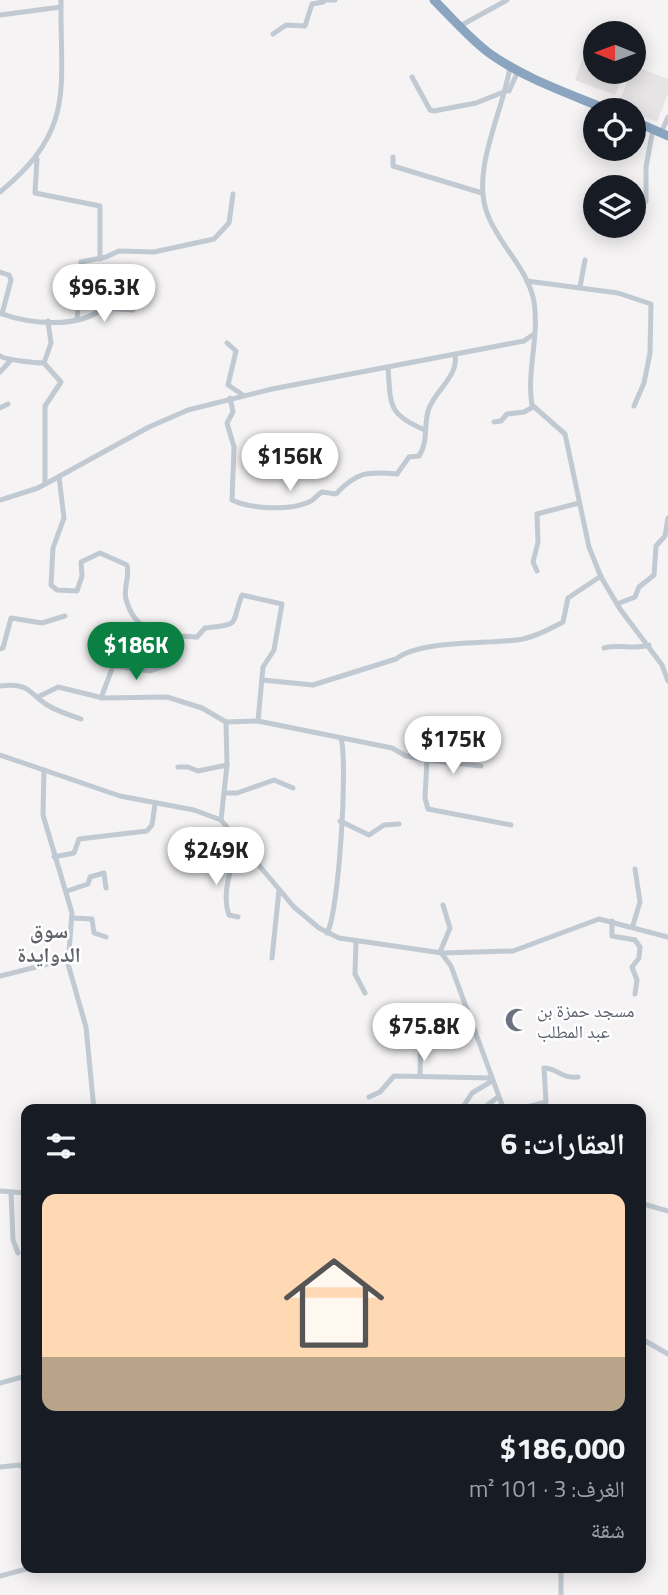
<!DOCTYPE html>
<html lang="ar">
<meta charset="utf-8">
<style>
body{margin:0;font-family:"Titillium Web","Noto Naskh Arabic",sans-serif;background:#242831;color:#f1f3f6;direction:rtl;height:100vh;display:flex;flex-direction:column;font-size:26px;white-space:nowrap}
*{box-sizing:border-box;margin:0}
p{font-size:23px;color:#9ea1a6}
.icon{flex:none;width:38px;height:38px;fill:none;stroke:currentColor;stroke-width:2;stroke-linecap:round;stroke-linejoin:round}
.map{position:relative;flex:1;overflow:hidden;direction:ltr}
.side{position:absolute;left:21px;top:1104px;width:625px;height:469px;display:flex;flex-direction:column;background:#171b24;border-radius:14px;box-shadow:0 4px 18px #0003;direction:rtl}
.side>*{flex:none}
.needle{width:46px;rotate:271deg}
.tools{position:absolute;left:583px;top:21px;display:grid;gap:14px}
.tools a{display:grid;place-items:center;width:63px;height:63px;border-radius:50%;background:#171b24;box-shadow:0 4px 18px #0003;font-size:35px}
.price{position:absolute;translate:-50% -60px;padding:0 16px;border-radius:24px;background:#fff;color:#222;font-size:23px;line-height:46px;filter:drop-shadow(0 2px 4px #0008)}
.price::after{content:'';position:absolute;left:50%;top:42px;width:21px;height:16px;margin-left:-10px;background:inherit;clip-path:polygon(0 0,100% 0,50% 100%)}
.price.on{background:#0b8043;color:#fff}
ul{padding:0;list-style:none}
li{display:grid;align-content:center;gap:14px;height:371px;padding:0 21px}
li+li{border-top:2px solid #363941}
li span{display:grid;place-items:center;height:217px;border-radius:14px;color:#555}
li>.icon{margin-inline-start:auto}
span .icon{width:126px;height:126px;fill:#fffc;stroke-width:1}
li b{font-size:30px}
h2{display:flex;justify-content:space-between;align-items:center;height:84px;padding:0 21px;font-size:30px}
.map>svg:first-child{display:block}
.education{fill:#e6e4e5}
.lines{fill:none;stroke-linecap:round;stroke-linejoin:round}
.minor{stroke:#c1cad2;stroke-width:5}
.highway{stroke:#8ba5c1;stroke-width:9}
.labels{text-anchor:middle;dominant-baseline:central;stroke-width:5;stroke-linejoin:round;paint-order:stroke}
.worship-label{font-size:18px;fill:#5b616d;stroke:#fff;text-anchor:start}
.quarter-label{font-size:21px;font-weight:bold;fill:#5f6368;stroke:#fff}
</style>
<div class="map">
<svg width="668" height="1595" viewBox="0 0 668 1595">
<rect width="100%" height="100%" fill="#f5f3f3"/>
<!-- education -->
<g class="education">
<path d="M590 39 595 41V72H624L615 95 575 80Z"/>
<path d="M634 66 668 79V93L657 122 617 106Z"/>
</g>
<g class="lines">
<!-- minor -->
<g class="minor">
<path d="M323 0H335"/>
<path d="M0 15 61 7"/>
<path d="M460 26 507 0"/>
<path d="M273 34 286 25 305 26 312 4 323 2"/>
<path d="M510 67C503 112 471 169 487 213 498 244 525 265 533 297 541 332 526 370 532 405L565 434 589 547 601 577 620 609 662 665 668 681"/>
<path d="M412 77 430 110 434 111 476 103 506 91"/>
<path d="M509 91 518 71"/>
<path d="M661 133 668 117"/>
<path d="M393 157V166L482 193"/>
<path d="M37 159 35 193 100 206V259"/>
<path d="M0 192C76 129 60 90 61 0"/>
<path d="M634 218 646 201V167L653 129"/>
<path d="M0 272 9 275 11 280 2 314"/>
<path d="M527 281 618 293 651 304 650 353 644 383 634 406"/>
<path d="M580 287 585 260"/>
<path d="M0 313C29 324 79 329 103 308L133 310"/>
<path d="M77 320 81 262 106 257 119 251 154 252 214 239 229 223 233 194"/>
<path d="M227 343 236 351 228 385 243 395"/>
<path d="M0 356C6 360 36 363 44 363L51 343 48 321"/>
<path d="M44 363 61 382 45 406V484"/>
<path d="M388 368C391 405 387 414 425 430"/>
<path d="M0 372 11 360"/>
<path d="M230 398 233 412 227 423 234 447 232 500C251 509 289 511 309 502 314 500 317 495 322 492L336 494C356 472 368 471 397 474L409 457 419 456C429 441 423 424 429 408 437 389 459 375 455 355"/>
<path d="M0 408 8 404"/>
<path d="M494 422 501 421 507 414 524 412 533 407"/>
<path d="M59 477 64 518 53 548 51 585 57 590 77 591 82 576 81 562 100 553 127 565C130 577 123 588 126 599 135 635 164 635 197 637L205 628C242 624 230 626 242 595L282 604 274 650 263 667 258 721"/>
<path d="M0 500 38 488 149 427 188 410 272 389 524 341 534 334"/>
<path d="M537 571 533 562 538 542 537 514 579 503"/>
<path d="M617 604 635 597 639 587 654 575 656 546 665 536 668 518"/>
<path d="M604 648C620 644 633 650 649 645"/>
<path d="M0 649 3 648 11 618 42 623 65 616"/>
<path d="M262 680 313 685 396 659C421 639 490 645 523 639 537 636 550 629 563 622L568 598 601 576"/>
<path d="M0 686C32 682 29 695 49 706 59 712 70 715 81 719"/>
<path d="M40 696 58 687 103 698 167 697 202 708 226 722 258 721 392 748 406 756 427 760 425 798 428 809 511 825"/>
<path d="M101 698 113 666 150 671 168 665"/>
<path d="M0 755 120 796 194 810 221 820 294 907 319 928 339 938 442 953 513 951 599 919 668 937"/>
<path d="M427 760 481 766"/>
<path d="M178 767H188L198 771 227 765"/>
<path d="M44 770 43 815 72 913 68 964 86 1027 94 1110"/>
<path d="M224 793H237L274 780 293 788"/>
<path d="M221 820 227 765 226 722"/>
<path d="M340 821 369 835 384 825 399 824"/>
<path d="M54 857 74 853 79 839 147 831 152 825 155 804"/>
<path d="M67 891 88 884 90 877 104 873 106 888"/>
<path d="M238 917 229 915C222 897 229 861 244 848"/>
<path d="M72 918 92 919 94 933 106 937"/>
<path d="M612 921V936L635 940"/>
<path d="M633 925 640 902 635 869"/>
<path d="M327 933C339 913 348 763 341 738"/>
<path d="M635 940 640 947 639 958 632 967 637 980 635 994"/>
<path d="M356 941 355 974 365 993"/>
<path d="M440 952 450 928 443 905"/>
<path d="M442 954 451 966 504 1110"/>
<path d="M272 958 279 890"/>
<path d="M0 976 68 959"/>
<path d="M413 1015 453 1021 471 1020"/>
<path d="M402 1019 418 1021 421 1024 420 1076"/>
<path d="M369 1097 380 1092 394 1076 491 1078"/>
<path d="M461 1110 472 1093 492 1081"/>
<path d="M481 1110 498 1097"/>
<path d="M515 1110 546 1102 544 1068C558 1068 560 1079 578 1077"/>
<path d="M0 1191 26 1193"/>
<path d="M11 1192 13 1240 18 1253"/>
<path d="M640 1203 668 1211"/>
<path d="M640 1338 668 1354"/>
<path d="M0 1383 26 1376"/>
<path d="M0 1467 20 1465 26 1470"/>
<path d="M0 1576 30 1568"/>
<path d="M561 1595V1568"/>
</g>
<!-- highway -->
<g class="highway">
<path d="M434 0C452 18 469 38 489 53 525 79 568 93 608 110"/>
<path d="M634 121 668 136"/>
</g>
</g>
<!-- icons -->
<defs>
<g id="mosque-bare" transform="scale(1.89)"><path d="M3.5-4.9A6 6 0 1 0 3.5 4.9A5 5 0 1 1 3.5-4.9Z" fill="#6b7280" stroke="#fff" stroke-width="2.5" paint-order="stroke"/></g>
</defs>
<g fill-rule="evenodd">
<use href="#mosque-bare" x="517" y="1020"/>
</g>
<g class="labels">
<!-- worship labels -->
<g class="worship-label">
<text x="537" y="1010">مسجد حمزة بن<tspan x="537" dy="21">عبد المطلب</tspan></text>
</g>
<!-- quarter labels -->
<g class="quarter-label">
<text x="49" y="930">سوق<tspan x="49" dy="24">الدوايدة</tspan></text>
</g>
</g>
</svg>
<div class="tools">
<a><svg class="needle" viewBox="-14 -14 28 28"><path d="M0-13l5 13h-10z" fill="#e53935"/><path d="M0 13l5-13h-10z" fill="#9ea1a6"/></svg></a>
<a><svg class="icon" aria-label="locate" viewBox="0 0 24 24"><circle cx="12" cy="12" r="6"/><path d="M12 2v4M12 18v4M2 12h4M18 12h4"/></svg></a>
<a><svg class="icon" aria-label="layers" viewBox="0 0 24 24"><path d="M12 4l9 5-9 5-9-5zM3 14l9 5 9-5"/></svg></a>
</div>
<b class="price" style="left:104px;top:324px">$96.3K</b>
<b class="price" style="left:290px;top:493px">$156K</b>
<b class="price on" style="left:136px;top:682px">$186K</b>
<b class="price" style="left:453px;top:776px">$175K</b>
<b class="price" style="left:216px;top:887px">$249K</b>
<b class="price" style="left:424px;top:1063px">$75.8K</b>
<section class="side">
<h2>العقارات: 6<svg class="icon" aria-label="filters" viewBox="0 0 24 24"><path d="M4 7h16M4 17h16"/><circle cx="9" cy="7" r="2"/><circle cx="15" cy="17" r="2"/></svg></h2>
<ul>
<li><span style="background:linear-gradient(#ffd9b3 75%,#b9a48a 0)"><svg class="icon" aria-label="home" viewBox="0 0 24 24"><path d="M3 11l9-7 9 7M6 9v11h12V9"/></svg></span><div><b>$186,000</b><p>الغرف: 3 · 101 m²</p><p>شقة</p></div></li>
</ul>
</section>
</div>
